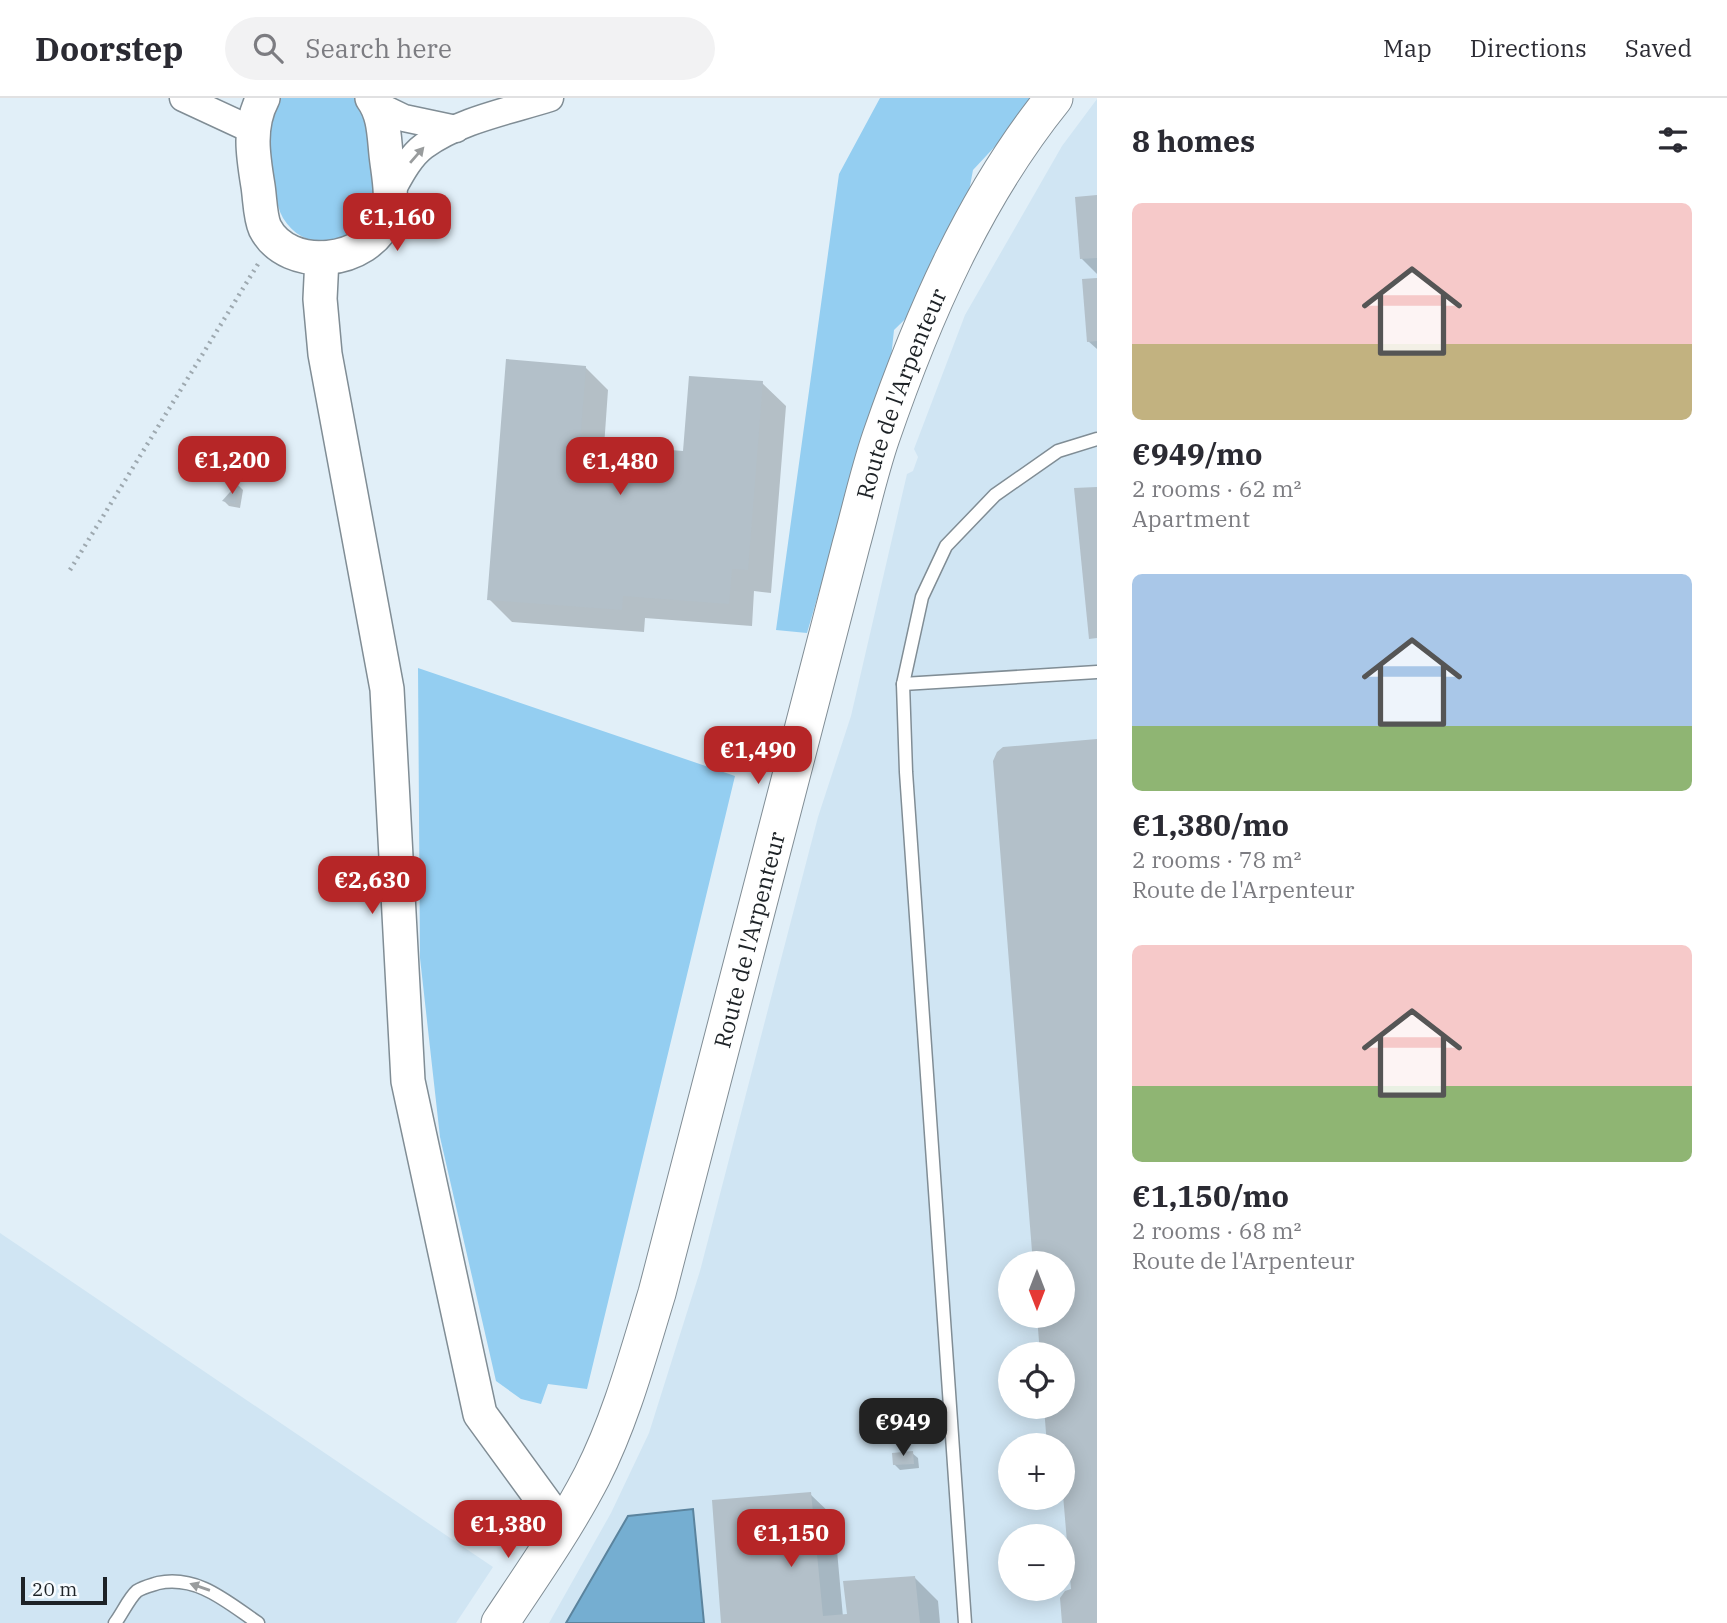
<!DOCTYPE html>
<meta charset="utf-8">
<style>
body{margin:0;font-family:"IBM Plex Serif",serif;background:#f2f2f3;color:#2b2b33;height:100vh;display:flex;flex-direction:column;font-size:26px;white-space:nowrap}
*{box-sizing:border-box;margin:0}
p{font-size:23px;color:#7c7c81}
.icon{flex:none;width:38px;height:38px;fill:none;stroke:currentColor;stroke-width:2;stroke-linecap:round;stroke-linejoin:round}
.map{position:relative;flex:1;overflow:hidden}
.panel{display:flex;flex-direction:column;background:#fff;width:630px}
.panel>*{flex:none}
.needle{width:46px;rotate:180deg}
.controls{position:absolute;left:998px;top:1153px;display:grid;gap:14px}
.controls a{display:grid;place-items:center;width:77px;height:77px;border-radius:50%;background:#fff;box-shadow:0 4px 18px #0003;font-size:35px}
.scale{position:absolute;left:21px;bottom:18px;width:86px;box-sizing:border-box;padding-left:7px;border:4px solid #1d2226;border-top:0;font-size:19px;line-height:24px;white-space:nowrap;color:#1d2226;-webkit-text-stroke:5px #f6fbff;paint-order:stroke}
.price{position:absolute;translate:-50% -60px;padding:0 16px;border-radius:14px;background:#b62627;color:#fff;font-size:23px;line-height:46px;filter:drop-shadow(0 2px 4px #0008)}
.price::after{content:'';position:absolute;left:50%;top:42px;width:21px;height:16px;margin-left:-10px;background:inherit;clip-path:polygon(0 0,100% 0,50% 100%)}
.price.selected{background:#222;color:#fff}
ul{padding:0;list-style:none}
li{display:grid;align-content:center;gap:14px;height:371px;padding:0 35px}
li span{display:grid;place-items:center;height:217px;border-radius:10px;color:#555}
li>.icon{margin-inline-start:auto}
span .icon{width:126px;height:126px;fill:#fffc;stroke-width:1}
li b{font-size:30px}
h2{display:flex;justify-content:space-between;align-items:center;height:84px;padding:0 35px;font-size:30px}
header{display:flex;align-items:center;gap:42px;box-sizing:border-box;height:98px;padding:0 35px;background:#fff;border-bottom:2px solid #e1e1e2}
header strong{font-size:33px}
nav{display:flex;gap:38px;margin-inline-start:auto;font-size:24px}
.search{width:490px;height:63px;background:#f2f2f3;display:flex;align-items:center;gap:18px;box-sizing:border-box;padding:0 24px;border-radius:38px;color:#7c7c81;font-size:26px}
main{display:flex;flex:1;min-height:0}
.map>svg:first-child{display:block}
.built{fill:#d0e5f3;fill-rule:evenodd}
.green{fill:#94cef1}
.water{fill:#75aed1;stroke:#5b849e;stroke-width:2}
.shadow{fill:#0003}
.building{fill:#b3c0c9}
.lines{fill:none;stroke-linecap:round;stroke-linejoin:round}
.service-casing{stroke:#808d95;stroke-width:15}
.minor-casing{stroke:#808d95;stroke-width:29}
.tertiary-casing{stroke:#808d95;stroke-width:36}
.secondary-casing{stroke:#808d95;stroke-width:39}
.path{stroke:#9ea9b0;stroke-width:4.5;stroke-dasharray:2 5;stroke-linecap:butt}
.service{stroke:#fff;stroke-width:12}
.minor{stroke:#fff;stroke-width:26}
.tertiary{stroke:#fff;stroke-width:33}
.secondary{stroke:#fff;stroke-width:37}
.oneway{fill:#999c9d}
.labels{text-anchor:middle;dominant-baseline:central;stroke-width:5;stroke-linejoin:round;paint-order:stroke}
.street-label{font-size:23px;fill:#1d2226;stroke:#f6fbff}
</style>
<header>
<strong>Doorstep</strong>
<div class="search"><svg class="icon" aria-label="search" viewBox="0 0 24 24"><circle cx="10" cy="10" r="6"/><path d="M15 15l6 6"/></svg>Search here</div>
<nav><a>Map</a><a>Directions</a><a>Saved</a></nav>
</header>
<main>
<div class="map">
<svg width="1097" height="1525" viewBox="0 0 1097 1525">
<rect width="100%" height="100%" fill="#e1eff8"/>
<!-- built -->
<g class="built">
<path d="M1097 1V1525H549L611 1415 649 1335 700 1173 818 719 851 618 907 376 913 373 918 359 914 351 965 217 1062 48ZM1010 1166H1062V1218H1010ZM1010 1256H1062V1309H1010ZM1010 1348H1062V1400H1010ZM1010 1438H1062V1491H1010Z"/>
<path d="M0 1135 493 1469 456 1525H0Z"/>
</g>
<!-- green -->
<g class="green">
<path d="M279 0H354C370 18 368 31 372 54 374 67 380 84 378 97 371 144 309 163 283 120 275 106 275 88 273 73 270 48 264 21 279 0Z"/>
<path d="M880 0H1040L973 72 962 130 933 194 894 232 889 279 856 367 807 535 776 532 839 76Z"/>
<path d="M418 570 735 678 587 1291 548 1286 541 1306 521 1301 496 1283 440 1039 420 860Z"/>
</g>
<!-- water -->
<path class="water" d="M693 1411 704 1525H566L628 1418Z"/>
<!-- shadow -->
<g class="shadow">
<path d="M1097 99V176L1082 161Z"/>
<path d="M1097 182V251L1088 243Z"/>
<path d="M585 269 608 292 604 349 685 355 762 285 786 308 771 495 754 493 752 528 645 520 644 534 512 524 489 501Z"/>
<path d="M238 387 243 392 240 410 229 408 224 403Z"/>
<path d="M912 1355 918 1360 919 1370 900 1372 894 1366Z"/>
<path d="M810 1396 834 1419 843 1519 914 1479 938 1503 940 1525H723Z"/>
</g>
<!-- building -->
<g class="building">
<path d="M1097 97V160L1080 161 1075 99Z"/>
<path d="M1097 180V243L1087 244 1082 181Z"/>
<path d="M506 261 586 268 580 345 683 353 689 278 763 283 748 472 732 471 729 506 623 498 622 512 487 502Z"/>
<path d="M238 385 235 406 222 403Z"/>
<path d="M1097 389V540L1089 541 1074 390Z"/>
<path d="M1097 641V1525H1062L1060 1500 1065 1493 1071 1491 1062 1385V1348H1047L1044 1309H1062V1256H1040L1037 1218H1062V1166H1033L993 663 997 654 1003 649Z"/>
<path d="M913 1353 914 1366 893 1367 892 1355Z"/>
<path d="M811 1394 823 1518 847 1516 843 1483 915 1478 920 1525H721L712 1402Z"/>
</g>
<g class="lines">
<!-- service casing -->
<g class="service-casing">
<g id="service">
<path d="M903 586 1097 574"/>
<path d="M115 1525C122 1516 129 1500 137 1493 143 1489 152 1487 158 1485 198 1477 227 1504 258 1525"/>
<path d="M965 1525 906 674 903 586 922 499 946 448 995 397 1058 353 1097 341"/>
</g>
</g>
<!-- minor casing -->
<g class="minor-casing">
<g id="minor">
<path d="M183 0 252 32"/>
<path d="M377 7 404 20 456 31"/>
<path d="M390 96C399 80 409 59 424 48 460 22 509 13 550 0"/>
</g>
</g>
<!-- tertiary casing -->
<g class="tertiary-casing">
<g id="tertiary">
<path d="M263 0C248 28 253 58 258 88 260 101 260 119 265 130 288 175 369 167 387 119 394 100 388 76 386 56 384 37 384 16 372 0"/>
<path d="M322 160 320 201 325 256 387 591 408 983 480 1316 563 1430"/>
</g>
</g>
<!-- secondary casing -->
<g class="secondary-casing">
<g id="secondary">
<path id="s1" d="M500 1525C532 1477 565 1430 592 1378 621 1321 638 1257 657 1195L851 447C861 411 869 374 881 339 922 220 974 99 1054 0"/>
</g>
</g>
<!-- path -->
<path class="path" d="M70 472 258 166"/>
<!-- service -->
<use href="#service" class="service"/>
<!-- minor -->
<use href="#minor" class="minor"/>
<!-- tertiary -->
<use href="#tertiary" class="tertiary"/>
<!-- secondary -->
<use href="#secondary" class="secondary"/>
</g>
<!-- one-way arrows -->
<defs><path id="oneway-solid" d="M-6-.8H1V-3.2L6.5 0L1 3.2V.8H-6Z" transform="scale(1.75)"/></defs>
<g class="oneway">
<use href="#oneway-solid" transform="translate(417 57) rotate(-49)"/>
<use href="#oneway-solid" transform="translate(200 1489) rotate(-161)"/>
</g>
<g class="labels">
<!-- street labels -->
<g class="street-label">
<text stroke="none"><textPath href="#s1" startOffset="1300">Route de l'Arpenteur</textPath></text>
<text stroke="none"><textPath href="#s1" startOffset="733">Route de l'Arpenteur</textPath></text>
</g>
</g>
</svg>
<div class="controls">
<a><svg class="needle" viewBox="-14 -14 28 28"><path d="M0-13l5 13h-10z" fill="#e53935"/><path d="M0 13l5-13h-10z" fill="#7c7c81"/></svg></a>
<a><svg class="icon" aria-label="locate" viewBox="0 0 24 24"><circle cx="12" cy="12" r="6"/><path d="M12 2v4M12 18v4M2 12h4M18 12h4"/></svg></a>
<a>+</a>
<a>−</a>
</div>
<div class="scale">20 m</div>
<b class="price" style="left:397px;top:155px">€1,160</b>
<b class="price" style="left:232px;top:398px">€1,200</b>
<b class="price" style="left:620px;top:399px">€1,480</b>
<b class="price" style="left:758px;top:688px">€1,490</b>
<b class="price" style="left:372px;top:818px">€2,630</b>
<b class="price selected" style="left:903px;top:1360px">€949</b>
<b class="price" style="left:508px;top:1462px">€1,380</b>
<b class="price" style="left:791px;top:1471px">€1,150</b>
</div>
<section class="panel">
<h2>8 homes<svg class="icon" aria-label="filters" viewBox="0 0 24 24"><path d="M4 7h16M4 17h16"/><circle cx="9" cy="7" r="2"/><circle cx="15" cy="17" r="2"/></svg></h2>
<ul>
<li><span style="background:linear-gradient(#f6c9c9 65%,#c2b280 0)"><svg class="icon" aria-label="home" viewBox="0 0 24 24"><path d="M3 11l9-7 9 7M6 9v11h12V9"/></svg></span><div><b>€949/mo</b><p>2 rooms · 62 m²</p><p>Apartment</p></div></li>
<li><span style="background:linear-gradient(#a9c7e8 70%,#8fb573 0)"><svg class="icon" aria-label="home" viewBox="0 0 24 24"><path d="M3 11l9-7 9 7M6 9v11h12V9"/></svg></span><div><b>€1,380/mo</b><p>2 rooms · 78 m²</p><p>Route de l'Arpenteur</p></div></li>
<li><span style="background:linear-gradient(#f6c9c9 65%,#8fb573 0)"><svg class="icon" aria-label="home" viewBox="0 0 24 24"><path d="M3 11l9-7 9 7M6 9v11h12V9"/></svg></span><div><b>€1,150/mo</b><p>2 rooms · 68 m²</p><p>Route de l'Arpenteur</p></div></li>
</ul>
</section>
</main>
